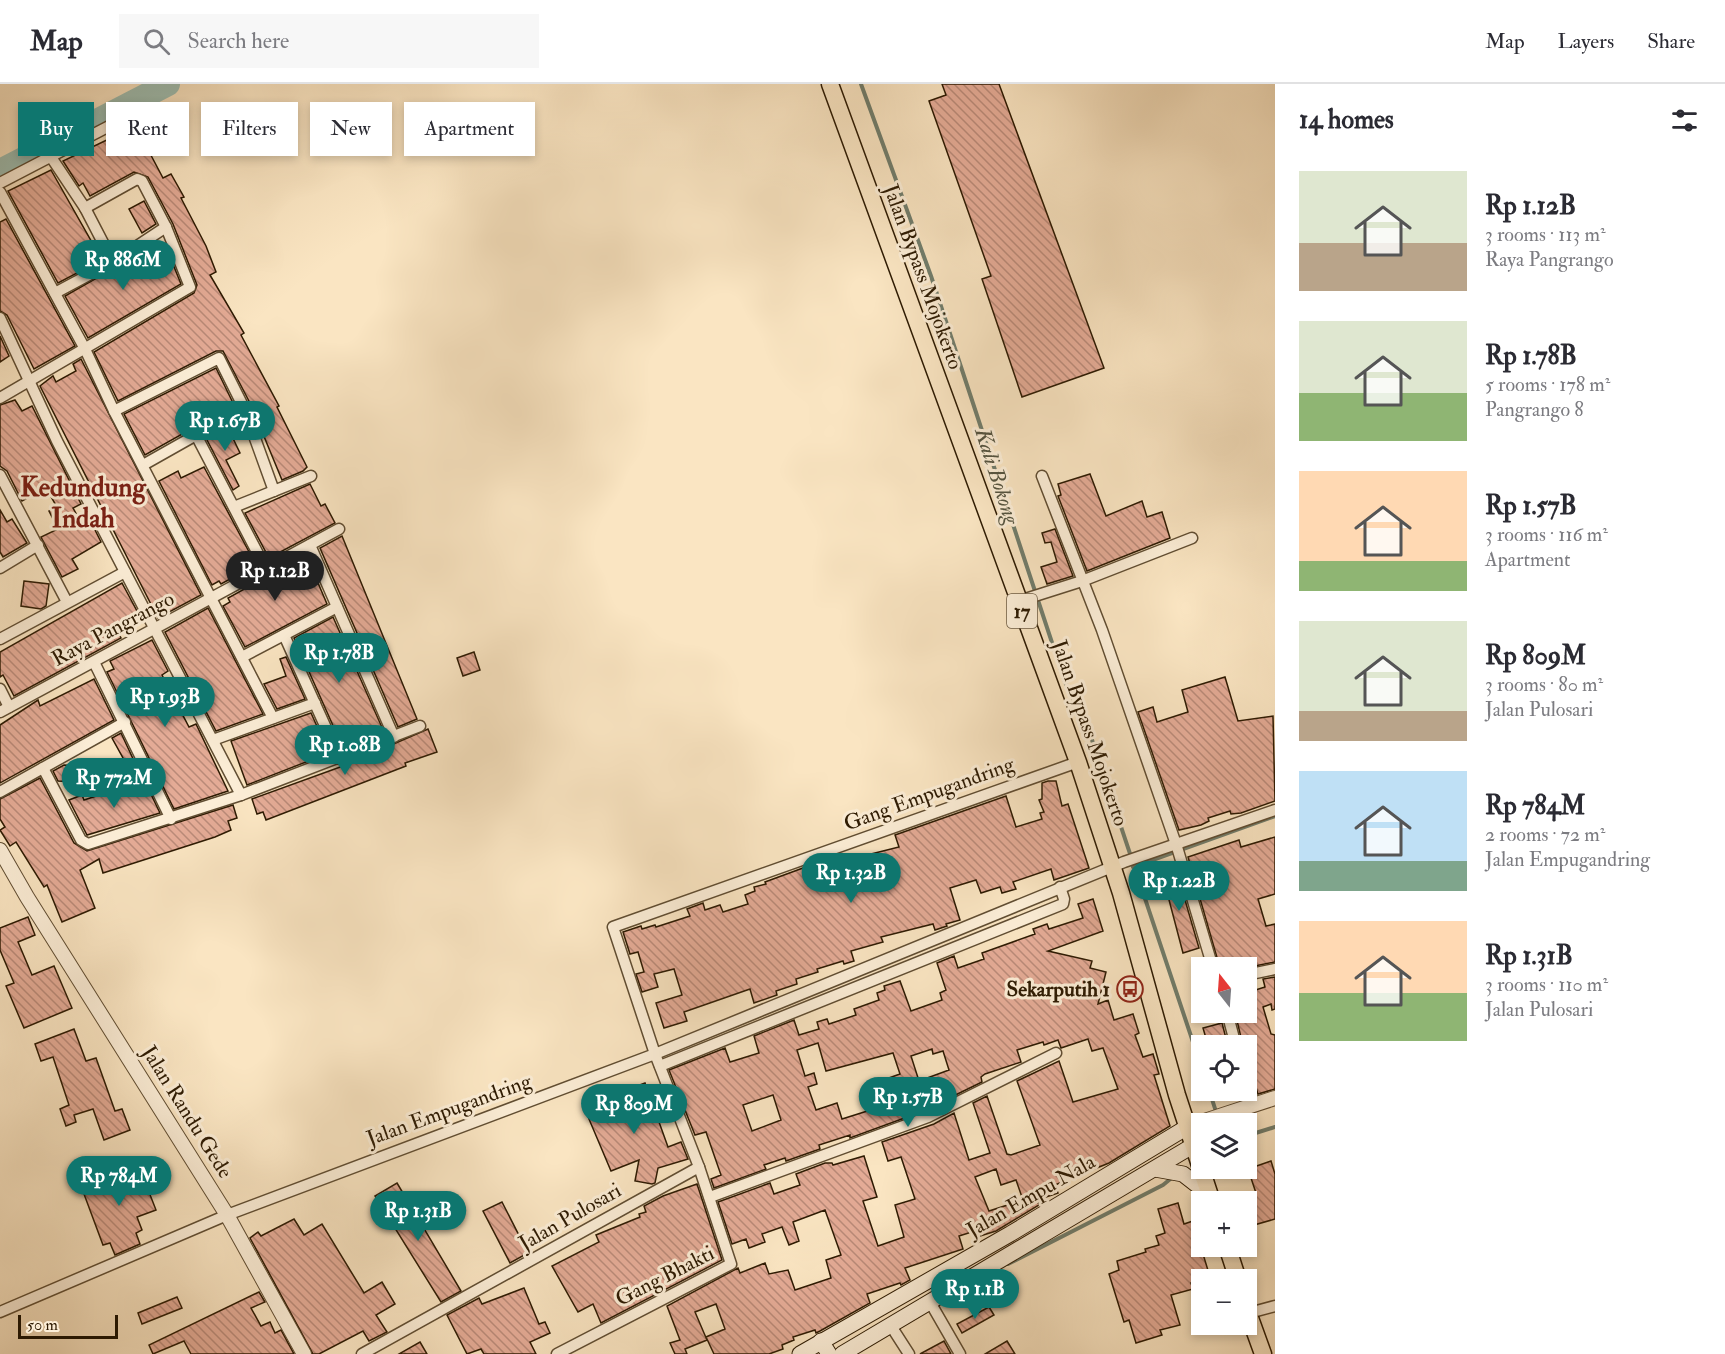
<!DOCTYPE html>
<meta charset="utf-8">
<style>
body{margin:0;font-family:"IM FELL Double Pica",serif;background:#f7f7f7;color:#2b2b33;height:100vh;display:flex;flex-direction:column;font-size:22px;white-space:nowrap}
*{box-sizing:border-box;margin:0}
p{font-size:20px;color:#7c7c81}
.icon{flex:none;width:33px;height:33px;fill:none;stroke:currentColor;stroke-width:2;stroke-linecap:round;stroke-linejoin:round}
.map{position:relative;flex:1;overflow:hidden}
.sheet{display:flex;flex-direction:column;background:#fff;width:450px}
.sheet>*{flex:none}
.top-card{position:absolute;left:18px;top:18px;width:570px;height:54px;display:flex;gap:12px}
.needle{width:39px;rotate:343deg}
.controls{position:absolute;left:1191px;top:873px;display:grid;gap:12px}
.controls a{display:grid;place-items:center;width:66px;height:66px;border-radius:0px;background:#fff;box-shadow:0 3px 9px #0003;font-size:30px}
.scale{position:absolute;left:18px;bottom:15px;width:100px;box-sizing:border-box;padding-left:6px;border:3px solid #2d1a02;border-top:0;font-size:16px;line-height:21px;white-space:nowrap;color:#2d1a02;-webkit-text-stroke:4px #fceed7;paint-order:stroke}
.price{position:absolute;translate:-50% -51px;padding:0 14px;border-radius:21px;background:#0f766e;color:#fff;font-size:20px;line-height:39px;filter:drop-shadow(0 2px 3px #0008)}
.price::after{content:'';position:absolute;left:50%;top:36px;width:18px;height:14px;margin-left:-9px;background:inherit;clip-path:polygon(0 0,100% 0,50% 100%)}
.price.active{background:#222;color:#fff}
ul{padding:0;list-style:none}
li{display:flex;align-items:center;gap:18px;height:150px;padding:0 24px}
li span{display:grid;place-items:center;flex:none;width:168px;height:120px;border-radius:0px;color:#555}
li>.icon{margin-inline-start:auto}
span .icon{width:72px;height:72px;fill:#fffc;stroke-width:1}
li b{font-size:26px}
h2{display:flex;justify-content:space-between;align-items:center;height:72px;padding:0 24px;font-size:26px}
.chip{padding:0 21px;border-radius:0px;background:#fff;box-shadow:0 3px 9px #0003;font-size:21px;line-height:54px}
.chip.active{background:#0f766e;color:#fff}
header{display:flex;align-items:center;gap:36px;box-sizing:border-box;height:84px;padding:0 30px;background:#fff;border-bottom:2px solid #e1e1e2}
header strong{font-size:28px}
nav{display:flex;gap:33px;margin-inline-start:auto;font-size:21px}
.search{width:420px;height:54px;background:#f7f7f7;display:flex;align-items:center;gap:15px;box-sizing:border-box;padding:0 21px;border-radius:0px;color:#7c7c81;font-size:22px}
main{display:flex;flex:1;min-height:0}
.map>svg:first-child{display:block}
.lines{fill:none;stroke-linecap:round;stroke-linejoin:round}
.stream{stroke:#717d6c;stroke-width:4}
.river{stroke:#9ebfb3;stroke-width:24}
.building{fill:url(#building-back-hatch);stroke:#2d1a02;stroke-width:1.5;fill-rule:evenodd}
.minor-casing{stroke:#604d32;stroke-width:13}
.tertiary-casing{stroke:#604d32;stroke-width:16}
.secondary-casing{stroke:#2d1a02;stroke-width:17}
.trunk-casing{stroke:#2d1a02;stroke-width:19}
.minor{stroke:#fceed7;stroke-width:10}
.tertiary{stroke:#fceed7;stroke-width:14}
.secondary{stroke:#fceed7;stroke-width:15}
.trunk{stroke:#fae5c2;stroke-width:16}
.labels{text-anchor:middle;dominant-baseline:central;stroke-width:6;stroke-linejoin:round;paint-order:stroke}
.shield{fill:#fceed7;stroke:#6b5a42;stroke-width:1.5}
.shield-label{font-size:20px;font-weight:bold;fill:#2d1a02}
.street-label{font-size:21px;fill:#2d1a02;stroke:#fceed7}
.poi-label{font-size:21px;font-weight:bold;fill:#2d1a02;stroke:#fceed7;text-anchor:end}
.water-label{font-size:22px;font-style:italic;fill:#555440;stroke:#fceed7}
.district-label{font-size:27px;font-weight:bold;fill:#7a1f14;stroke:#fceed7}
</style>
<header>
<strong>Map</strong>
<div class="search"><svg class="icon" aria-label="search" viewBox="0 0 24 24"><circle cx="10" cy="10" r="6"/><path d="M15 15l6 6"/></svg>Search here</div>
<nav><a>Map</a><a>Layers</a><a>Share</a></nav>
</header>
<main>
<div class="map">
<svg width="1275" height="1270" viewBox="0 0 1275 1270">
<defs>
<pattern id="building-back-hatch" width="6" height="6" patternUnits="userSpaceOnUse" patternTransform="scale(1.5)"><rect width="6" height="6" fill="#e4ab96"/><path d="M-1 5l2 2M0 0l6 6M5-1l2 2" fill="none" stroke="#b98a78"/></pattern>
</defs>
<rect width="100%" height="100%" fill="#fae5c2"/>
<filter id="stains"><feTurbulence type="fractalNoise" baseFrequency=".00333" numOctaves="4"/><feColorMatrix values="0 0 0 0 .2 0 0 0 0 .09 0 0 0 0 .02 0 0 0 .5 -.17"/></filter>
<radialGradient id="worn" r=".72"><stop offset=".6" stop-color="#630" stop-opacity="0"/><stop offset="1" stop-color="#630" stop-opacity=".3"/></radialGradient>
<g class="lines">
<!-- stream -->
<g class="stream">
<path d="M861 0 931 192 1065 598 1090 650 1202 985"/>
<path d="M1133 783 1275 732"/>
<path d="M1209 1006 1220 1040"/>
<path d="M1246 1052 1275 1043"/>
<path d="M1008 1180 1163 1101 1174 1092"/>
</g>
<!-- river -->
<path class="river" d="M0 87 168 0"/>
</g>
<!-- building -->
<g class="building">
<path d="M942 0H999L1104 284 1022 313 982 195 991 192 929 17 946 11Z"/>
<path d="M140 40 150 58 145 60 163 94 171 90 184 113 181 114 206 162 216 188 210 191 244 249 241 251 279 322 277 323 307 383 303 387 282 396 251 321 223 267H216L118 317 94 268 194 209 197 201 173 140 148 93 134 88 90 112 83 99 79 102 63 77Z"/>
<path d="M51 86 102 176 58 199 8 107Z"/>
<path d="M144 117 156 140 142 149 129 125Z"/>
<path d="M6 135 75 262 34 285 7 231 0 227V138Z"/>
<path d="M166 163 181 200 88 254 65 212 135 172 138 178Z"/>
<path d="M0 252 9 272 0 278Z"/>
<path d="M81 275 201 511 158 534 40 302 53 292 56 298 76 287 73 280Z"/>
<path d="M216 284 234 321 145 371 124 330Z"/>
<path d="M15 316 22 327 32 322 81 420 73 424 83 442 91 438 101 458 72 475 78 485 62 493 41 453 58 445 49 427 57 423 46 404 22 417 7 387 0 382V321Z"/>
<path d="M227 342 240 369 226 376 239 402 233 406 206 354Z"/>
<path d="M204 383 256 481 221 500 219 497 212 501 159 397 178 387 181 394Z"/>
<path d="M1090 390 1106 432 1142 417 1147 433 1162 428 1170 454 1087 487 1058 412 1061 411 1058 400Z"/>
<path d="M310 400 321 422 325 420 335 439 269 474 245 429Z"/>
<path d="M0 426 7 438 12 435 27 459 3 473 0 468Z"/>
<path d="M1055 445 1073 492 1047 500 1041 483 1057 478 1051 458 1045 459 1042 449Z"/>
<path d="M342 452 417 635 398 643 320 464Z"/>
<path d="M306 471 327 520 245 563 223 522 230 518 228 514Z"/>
<path d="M24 497 49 500 46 522 41 525 21 522Z"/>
<path d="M122 499 138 529 114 541 121 554 14 612 3 591 0 593V568Z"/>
<path d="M208 524 263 630 216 647 165 548Z"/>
<path d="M333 533 384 648 343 664 294 554Z"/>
<path d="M152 556 168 587 162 591 189 643 196 640 228 707 174 725 107 588 114 585 110 577Z"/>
<path d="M474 568 480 586 463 592 457 574Z"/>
<path d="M286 573 305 615 277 625 264 600 286 592 280 575Z"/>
<path d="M1225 593 1238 637 1273 632 1275 717 1241 729 1231 730 1230 727 1208 734 1209 737 1201 741 1179 746 1138 628 1153 623 1157 638 1188 628 1182 606Z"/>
<path d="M94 595 114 636 0 699V641L38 616 40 622Z"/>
<path d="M311 629 329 669 247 701 231 657Z"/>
<path d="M428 645 437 668 405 679 406 682 266 736 263 728 257 730 252 715 343 682Z"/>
<path d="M121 649 135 679 128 683 112 654Z"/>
<path d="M64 681 79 682 77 698 58 697 53 687Z"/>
<path d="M40 694 74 759 87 767 233 721 237 734 228 737 231 746 215 753 103 789 99 775 80 786 95 824 62 838 47 801 44 803 16 758 10 762 0 746 5 743 0 735V715Z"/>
<path d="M1048 697H1056L1062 722 1068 720 1089 784 1054 796 1051 785 1013 798 1016 805 1002 809 1000 803 981 809 976 796 950 804 960 836 946 840 947 842 935 846 933 840 881 853 883 858 851 867 854 877 844 880 843 877 817 885 818 888 796 895 797 900 776 907 777 911 754 919 750 905 684 928 687 937 664 944 656 919 682 911 674 885 654 890 658 903 642 908 636 890 644 888 638 868 630 870 623 848 641 842 642 845 655 841 656 843 690 832 687 825 703 819 705 826 720 821 723 828 748 820 745 811 755 807 754 803 766 800 765 798 841 770 843 777 899 763 895 751 1006 712 1016 743 1042 735 1040 729 1044 728 1039 716 1042 715V699Z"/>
<path d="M127 702 129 707 147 702 160 729 87 751 69 716 82 711 84 716Z"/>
<path d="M1275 753V810L1258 815 1266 842 1275 840V878L1245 884H1220L1188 773 1239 756 1241 763Z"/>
<path d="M1178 792 1199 864 1183 869 1168 812 1159 815 1154 799Z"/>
<path d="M1093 815 1103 847 1048 867 1092 877 1090 884 1106 888 1098 920 1108 916 1114 936 1133 930 1139 949 1135 951 1143 973 1153 970 1159 990 1154 991 1170 1042 1109 1079 1055 1101 1058 1109 1037 1116 1039 1121 996 1147 980 1152 978 1146 959 1152 963 1165 905 1184 910 1196 901 1201 900 1199 867 1210 870 1219 820 1247 816 1249 815 1246 793 1253 794 1256 782 1261 783 1265 769 1270H714L706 1253 725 1245 716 1220 695 1228 707 1256 685 1265 687 1270H675L670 1259 680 1256 667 1222 738 1184 740 1189 765 1179 769 1190 788 1186 795 1206 831 1194 826 1176 841 1171 825 1126 793 1138 799 1157 789 1161 782 1143 762 1150 765 1158 749 1164 746 1155 732 1160 718 1118 770 1099 774 1110 800 1101 796 1090 825 1079H832L833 1081 864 1072 877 1113 863 1117 878 1162 904 1153 895 1121 915 1115 901 1073 888 1077 882 1058 934 1040 954 1029 969 1076 990 1069 973 1019 987 1012 1007 1070 1011 1071 1040 1061 1017 997 1059 977 1073 1018 1118 1005 1103 964 1092 967 1088 955 1061 964 1058 956 1044 961 1043 958 1017 966 1021 978 985 990 981 993 982 998 929 1024 926 1018 907 1024 910 1032 850 1054V1051L819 1061 820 1065 786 1077 785 1074 764 1081 766 1085 714 1104 711 1095 721 1091 706 1048 695 1051 669 986 725 964 730 978 759 969 754 952 794 936 799 951 819 945 817 938 827 935 829 940 856 931 854 925 879 916 877 909 885 906 884 902 900 897 911 927 942 916 940 909 946 906 937 879 954 872 958 884 984 875 982 869 1035 850 1033 845 1047 840 1049 845 1083 834 1078 820ZM818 959 826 987 893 969 900 990 886 995 889 1003 874 1007 880 1023 842 1035 837 1019 816 1026 808 1003 817 1000 814 989 805 992 797 966ZM932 965 933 970 943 967 949 986 919 997 911 972ZM773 1011 781 1036 752 1047 743 1021ZM996 1085 1001 1101 1016 1096 1023 1116 989 1127 975 1093Z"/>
<path d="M28 833 35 851 18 858 32 891 54 882 72 924 24 944 6 902 14 899 0 866V844Z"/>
<path d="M1275 893V925L1272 926 1271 920 1263 923 1271 950 1275 951V1005L1258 1010 1253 994 1246 990V962H1243L1235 928H1246V909L1265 903 1263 895Z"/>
<path d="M1222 939 1228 962H1216L1215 959 1208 961 1203 944Z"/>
<path d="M74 945 86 977 96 974 115 1027 122 1025 130 1046 104 1056 93 1025 74 1031 76 1038 66 1042 60 1025 69 1021 53 973 41 977 35 960Z"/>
<path d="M645 999 668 1063 681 1058 688 1075 658 1084 655 1099 652 1100 635 1097 639 1076 611 1087 586 1028 634 1008 632 1004Z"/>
<path d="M1271 1077 1275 1090V1135L1254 1141 1246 1112 1256 1109 1248 1085Z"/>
<path d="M138 1080 156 1126 137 1133 142 1146 136 1149 140 1160 115 1171 110 1159 103 1161 81 1102Z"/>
<path d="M397 1099 461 1207 441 1218 375 1112Z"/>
<path d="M697 1100 722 1176 601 1239 593 1220 578 1228 552 1182 599 1158 596 1151 640 1133 639 1130 646 1128 644 1122 663 1112Z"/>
<path d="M502 1118 528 1169 510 1179 483 1127Z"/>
<path d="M1178 1119 1184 1140 1193 1137 1210 1193 1191 1199 1193 1205 1171 1211 1180 1241 1160 1246 1162 1251 1136 1259 1129 1236 1124 1238 1109 1190 1119 1186 1117 1177 1146 1168 1145 1165 1159 1161 1156 1152 1165 1149 1158 1125Z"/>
<path d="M294 1135 304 1151 322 1140 364 1209 382 1198 395 1220 376 1231 387 1248 369 1257 363 1247 319 1270H313L250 1154 258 1148 261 1152Z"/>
<path d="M524 1204 539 1240 545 1238 550 1249 530 1258 536 1270H484L481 1265 467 1270 447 1231 479 1214 482 1220Z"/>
<path d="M259 1208 265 1218 251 1224 261 1242 270 1238 275 1249 281 1246 294 1270H191L184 1257 153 1270 149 1261Z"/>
<path d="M177 1213 182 1224 142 1240 138 1229Z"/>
<path d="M989 1223 994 1231 962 1249 957 1240Z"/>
<path d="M944 1257 951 1270H920Z"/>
<path d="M1007 1257 1015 1270H985Z"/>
<path d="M420 1258 427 1270H399Z"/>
</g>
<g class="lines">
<!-- minor casing -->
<g class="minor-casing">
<g id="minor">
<path d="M51 73 85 124 113 178"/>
<path d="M0 99 119 37"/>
<path d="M0 108 85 265 114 327 273 634"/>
<path d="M55 209 113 178 166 143"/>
<path d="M0 234 57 357 241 711"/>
<path d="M0 314 190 203 166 143 142 97 137 95 85 124"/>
<path d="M114 327 219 274 244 324 274 407"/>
<path d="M196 351 266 485"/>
<path d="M143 381 244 324"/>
<path d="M0 391 67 518"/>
<path d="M1042 392 1102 546 1177 763 1213 884"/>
<path d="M234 423 311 392"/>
<path d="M310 461 394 653"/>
<path d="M0 484 38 461"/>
<path d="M1019 517 1082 497 1192 454"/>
<path d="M284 551 340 675"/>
<path d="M0 555 125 488"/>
<path d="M242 573 337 523"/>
<path d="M94 578 171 735"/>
<path d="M0 605 9 623"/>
<path d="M0 628 339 445"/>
<path d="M213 656 315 619"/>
<path d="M43 684 81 756 88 760 241 711 420 642"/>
<path d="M0 708 125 638"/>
<path d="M1246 891 1275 885"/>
<path d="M1227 928 1236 962"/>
<path d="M660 982 1063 820 1064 815 1060 803"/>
<path d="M1246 997 1253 1021"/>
<path d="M710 1113 928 1033 1056 969"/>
<path d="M930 1218 960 1270"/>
<path d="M0 1228 227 1131 655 970 1124 778 1275 726"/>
<path d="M1249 1229 1275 1222"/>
<path d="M891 1242 909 1270"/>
<path d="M362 1270 699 1083 655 970 613 843 1078 678"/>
<path d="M557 1270 731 1180 699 1083"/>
</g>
</g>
<!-- tertiary casing -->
<g class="tertiary-casing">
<g id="tertiary">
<path d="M0 766 27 813 227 1131 304 1270"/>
<path d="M1189 1042 1275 1014"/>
</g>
</g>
<!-- secondary casing -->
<g class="secondary-casing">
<g id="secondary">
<path d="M1155 1085 1183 1090 1210 1111"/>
<path d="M821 1257 829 1270"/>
<path d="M800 1270 1010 1150 1189 1042"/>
<path d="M842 1270 1194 1061"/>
</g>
</g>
<!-- trunk casing -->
<g class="trunk-casing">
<g id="trunk">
<path d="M830 0 1078 678 1121 809 1177 1011 1212 1118"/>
<path d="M1227 1162 1238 1196"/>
<path d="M1246 1223 1263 1270"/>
</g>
</g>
<!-- minor -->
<use href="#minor" class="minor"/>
<!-- tertiary -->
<use href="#tertiary" class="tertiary"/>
<!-- secondary -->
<use href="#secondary" class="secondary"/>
<!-- trunk -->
<use href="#trunk" class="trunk"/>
</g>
<!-- icons -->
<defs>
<g id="bus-ring" transform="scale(1.35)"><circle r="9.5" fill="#fceed7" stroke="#8f2418" stroke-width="1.5"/><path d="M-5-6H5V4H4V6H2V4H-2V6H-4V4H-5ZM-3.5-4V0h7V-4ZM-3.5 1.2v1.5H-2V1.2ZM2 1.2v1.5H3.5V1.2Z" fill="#8f2418"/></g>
</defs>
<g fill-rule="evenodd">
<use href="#bus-ring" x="1130" y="905"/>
</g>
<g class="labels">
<!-- shield labels -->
<rect class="shield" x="1007" y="510" width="30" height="34" rx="4.5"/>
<g class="shield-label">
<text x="1022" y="527">17</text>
</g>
<!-- street labels -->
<g class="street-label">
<text transform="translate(923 193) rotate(70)">Jalan Bypass Mojokerto</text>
<text transform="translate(113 545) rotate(-28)">Raya Pangrango</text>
<text transform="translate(1090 649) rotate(71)">Jalan Bypass Mojokerto</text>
<text transform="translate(929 710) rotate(-20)">Gang Empugandring</text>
<text transform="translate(449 1026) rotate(-20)">Jalan Empugandring</text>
<text transform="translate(187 1028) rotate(58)">Jalan Randu Gede</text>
<text transform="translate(1031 1112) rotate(-30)">Jalan Empu Nala</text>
<text transform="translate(570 1133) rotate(-30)">Jalan Pulosari</text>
<text transform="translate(665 1192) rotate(-27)">Gang Bhakti</text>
</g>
<!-- poi labels -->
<g class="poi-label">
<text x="1110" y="905">Sekarputih 1</text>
</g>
<!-- water labels -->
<g class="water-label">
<text transform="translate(997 392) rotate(72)">Kali Bokong</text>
</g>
<!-- district labels -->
<g class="district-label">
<text x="83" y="403">Kedundung<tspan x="83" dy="31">Indah</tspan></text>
</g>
</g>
<rect width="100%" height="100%" filter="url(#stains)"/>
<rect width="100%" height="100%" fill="url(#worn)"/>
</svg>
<div class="controls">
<a><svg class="needle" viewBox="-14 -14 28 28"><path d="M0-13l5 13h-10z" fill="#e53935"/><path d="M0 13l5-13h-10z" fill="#7c7c81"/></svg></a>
<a><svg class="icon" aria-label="locate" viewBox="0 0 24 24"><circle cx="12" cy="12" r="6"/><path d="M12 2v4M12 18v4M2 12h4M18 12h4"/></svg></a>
<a><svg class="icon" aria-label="layers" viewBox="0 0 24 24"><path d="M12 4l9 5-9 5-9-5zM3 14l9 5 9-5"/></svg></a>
<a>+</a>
<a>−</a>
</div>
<div class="scale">50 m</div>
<b class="price" style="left:123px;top:207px">Rp 886M</b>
<b class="price" style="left:225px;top:368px">Rp 1.67B</b>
<b class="price active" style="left:275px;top:518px">Rp 1.12B</b>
<b class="price" style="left:339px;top:600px">Rp 1.78B</b>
<b class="price" style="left:165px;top:644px">Rp 1.93B</b>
<b class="price" style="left:345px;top:692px">Rp 1.08B</b>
<b class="price" style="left:114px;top:725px">Rp 772M</b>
<b class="price" style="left:851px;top:820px">Rp 1.32B</b>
<b class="price" style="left:1179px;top:828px">Rp 1.22B</b>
<b class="price" style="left:908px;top:1044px">Rp 1.57B</b>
<b class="price" style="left:634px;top:1051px">Rp 809M</b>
<b class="price" style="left:119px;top:1123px">Rp 784M</b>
<b class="price" style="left:418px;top:1158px">Rp 1.31B</b>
<b class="price" style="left:975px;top:1236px">Rp 1.1B</b>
<div class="top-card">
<a class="chip active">Buy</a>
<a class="chip">Rent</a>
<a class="chip">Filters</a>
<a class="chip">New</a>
<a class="chip">Apartment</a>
</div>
</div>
<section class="sheet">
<h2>14 homes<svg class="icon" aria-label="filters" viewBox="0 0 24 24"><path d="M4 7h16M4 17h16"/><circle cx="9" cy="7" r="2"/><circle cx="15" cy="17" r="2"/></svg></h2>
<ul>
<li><span style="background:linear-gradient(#dfe7d0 60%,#b9a48a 0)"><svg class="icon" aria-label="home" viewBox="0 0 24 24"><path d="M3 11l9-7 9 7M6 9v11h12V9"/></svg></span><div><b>Rp 1.12B</b><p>3 rooms · 113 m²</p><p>Raya Pangrango</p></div></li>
<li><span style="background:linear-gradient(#dfe7d0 60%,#8fb573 0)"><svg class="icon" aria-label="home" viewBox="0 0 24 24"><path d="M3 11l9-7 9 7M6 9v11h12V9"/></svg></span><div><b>Rp 1.78B</b><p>5 rooms · 178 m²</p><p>Pangrango 8</p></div></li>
<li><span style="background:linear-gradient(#ffd9b3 75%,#8fb573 0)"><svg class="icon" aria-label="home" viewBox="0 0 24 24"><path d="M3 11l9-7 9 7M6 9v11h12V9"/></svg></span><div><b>Rp 1.57B</b><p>3 rooms · 116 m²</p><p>Apartment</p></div></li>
<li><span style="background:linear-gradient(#dfe7d0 75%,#b9a48a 0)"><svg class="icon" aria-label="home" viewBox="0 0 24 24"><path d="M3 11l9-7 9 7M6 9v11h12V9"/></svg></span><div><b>Rp 809M</b><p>3 rooms · 80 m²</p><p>Jalan Pulosari</p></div></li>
<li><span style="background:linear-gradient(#bfe0f5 75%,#7fa58c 0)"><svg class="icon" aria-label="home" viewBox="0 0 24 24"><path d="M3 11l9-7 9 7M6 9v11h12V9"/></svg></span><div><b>Rp 784M</b><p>2 rooms · 72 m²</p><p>Jalan Empugandring</p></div></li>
<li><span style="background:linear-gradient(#ffd9b3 60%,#8fb573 0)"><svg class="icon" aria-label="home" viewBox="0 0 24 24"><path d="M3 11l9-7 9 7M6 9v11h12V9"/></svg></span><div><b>Rp 1.31B</b><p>3 rooms · 110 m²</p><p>Jalan Pulosari</p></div></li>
</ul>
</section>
</main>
